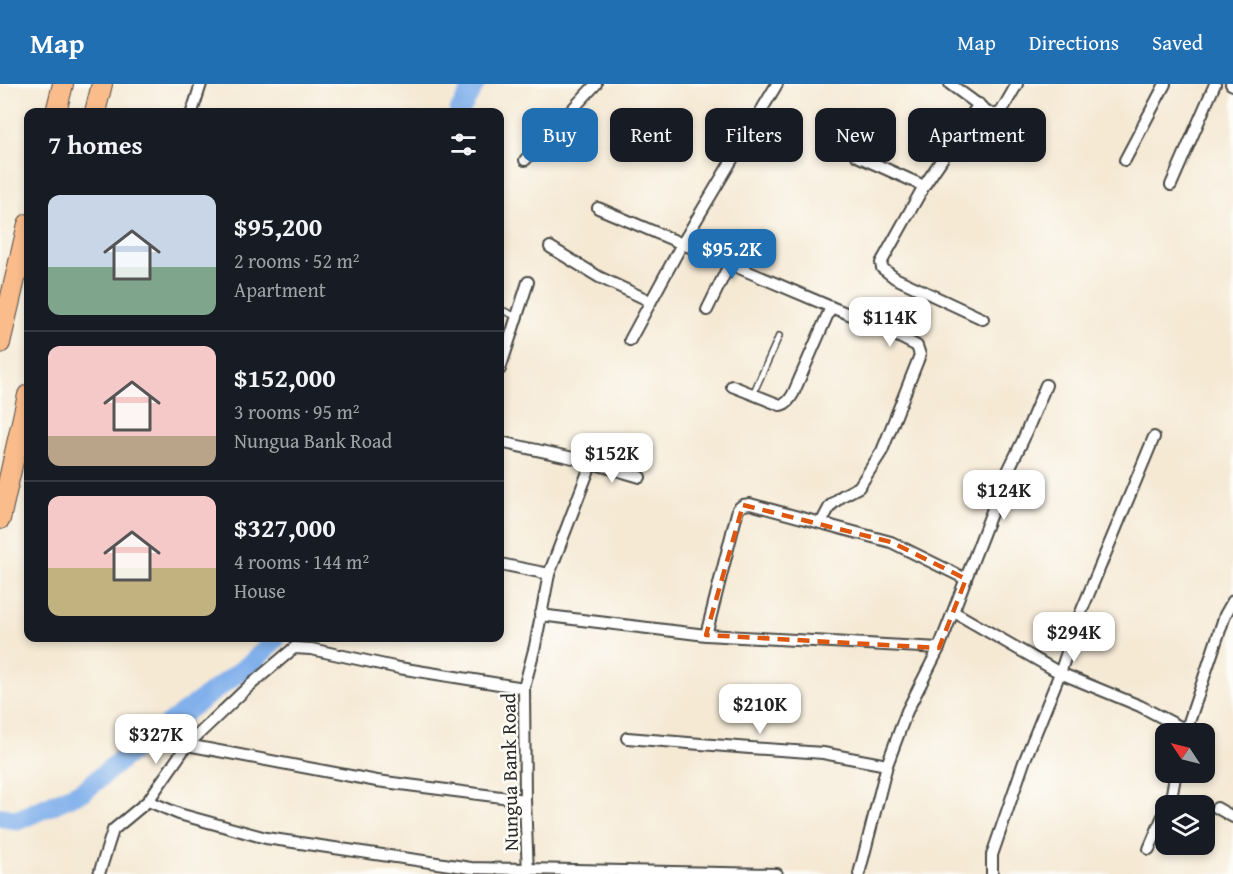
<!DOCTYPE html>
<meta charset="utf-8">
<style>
body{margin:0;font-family:"Gentium Book Plus",serif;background:#20242c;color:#f1f3f6;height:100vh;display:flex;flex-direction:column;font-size:22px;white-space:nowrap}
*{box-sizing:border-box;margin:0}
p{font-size:20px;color:#9ea1a6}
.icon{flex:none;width:33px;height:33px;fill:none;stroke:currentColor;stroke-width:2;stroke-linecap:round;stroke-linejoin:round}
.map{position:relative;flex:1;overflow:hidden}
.side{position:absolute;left:24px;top:24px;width:480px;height:534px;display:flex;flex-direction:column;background:#171b24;border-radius:12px;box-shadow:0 3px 9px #0003}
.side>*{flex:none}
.banner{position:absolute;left:522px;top:24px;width:570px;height:54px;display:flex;gap:12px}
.needle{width:39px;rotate:305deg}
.controls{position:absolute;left:1155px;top:639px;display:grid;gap:12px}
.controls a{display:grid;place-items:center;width:60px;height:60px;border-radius:12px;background:#171b24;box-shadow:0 3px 9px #0003;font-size:30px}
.price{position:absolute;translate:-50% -51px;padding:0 14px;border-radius:12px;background:#fff;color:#222;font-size:20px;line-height:39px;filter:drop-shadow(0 2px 3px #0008)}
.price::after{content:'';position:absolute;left:50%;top:36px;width:18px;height:14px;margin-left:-9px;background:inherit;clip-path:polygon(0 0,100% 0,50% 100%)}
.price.current{background:#1f6fb2;color:#fff}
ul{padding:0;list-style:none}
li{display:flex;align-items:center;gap:18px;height:150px;padding:0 24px}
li+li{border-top:2px solid #363941}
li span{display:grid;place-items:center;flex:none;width:168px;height:120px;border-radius:12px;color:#555}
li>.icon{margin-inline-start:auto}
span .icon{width:72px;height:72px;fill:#fffc;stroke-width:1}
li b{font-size:26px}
h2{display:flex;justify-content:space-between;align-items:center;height:72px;padding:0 24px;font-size:26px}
.chip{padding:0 21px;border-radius:12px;background:#171b24;box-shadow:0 3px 9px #0003;font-size:21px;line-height:54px}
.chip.current{background:#1f6fb2;color:#fff}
header{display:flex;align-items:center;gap:36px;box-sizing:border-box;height:84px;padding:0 30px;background:#1f6fb2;color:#fff}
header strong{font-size:28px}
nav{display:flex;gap:33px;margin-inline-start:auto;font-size:21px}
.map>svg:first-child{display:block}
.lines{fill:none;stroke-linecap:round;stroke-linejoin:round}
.river{stroke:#81b0eb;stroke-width:20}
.service-casing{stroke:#494844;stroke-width:8}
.minor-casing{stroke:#494844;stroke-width:14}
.motorway-casing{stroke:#494844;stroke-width:22}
.service{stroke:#fff;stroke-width:5}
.minor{stroke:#fff;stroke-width:10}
.motorway{stroke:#fabc8b;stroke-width:20}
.marked{fill:none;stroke:#df570e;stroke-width:4.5;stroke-dasharray:12 8;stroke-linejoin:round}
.labels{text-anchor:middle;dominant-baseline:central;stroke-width:5;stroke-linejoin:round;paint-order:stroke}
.street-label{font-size:20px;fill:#2b2b2b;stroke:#fdfcf7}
</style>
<header>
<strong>Map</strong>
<nav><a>Map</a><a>Directions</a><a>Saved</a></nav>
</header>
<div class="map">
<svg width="1233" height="790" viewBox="0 0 1233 790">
<rect width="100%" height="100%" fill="#fdfcf7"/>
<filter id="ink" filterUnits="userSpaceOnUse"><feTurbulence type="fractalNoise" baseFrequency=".0167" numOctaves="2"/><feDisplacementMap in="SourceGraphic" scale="12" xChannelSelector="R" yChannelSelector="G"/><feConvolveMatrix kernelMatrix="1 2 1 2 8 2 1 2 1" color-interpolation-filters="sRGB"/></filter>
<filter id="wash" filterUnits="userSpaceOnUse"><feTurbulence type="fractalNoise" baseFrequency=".008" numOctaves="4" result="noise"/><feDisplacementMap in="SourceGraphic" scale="24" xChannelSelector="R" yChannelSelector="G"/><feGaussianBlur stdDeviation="1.35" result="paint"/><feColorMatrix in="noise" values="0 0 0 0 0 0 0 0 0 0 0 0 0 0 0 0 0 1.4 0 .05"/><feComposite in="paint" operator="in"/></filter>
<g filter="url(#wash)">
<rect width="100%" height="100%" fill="#f5e9d4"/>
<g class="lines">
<!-- river -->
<g class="river">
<path d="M459 28 475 0"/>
<path d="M0 733 18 736 85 706 129 669 253 578 276 554"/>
</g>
</g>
</g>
<g filter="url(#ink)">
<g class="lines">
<!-- service casing -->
<g class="service-casing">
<g id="service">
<path d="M500 225 517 233"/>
<path d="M753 310 779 252"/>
</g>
</g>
<!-- minor casing -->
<g class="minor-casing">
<g id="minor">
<path d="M950 0 991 30H997L1001 28 1017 0"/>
<path d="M1231 0 1233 1"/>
<path d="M979 20 924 102 881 179 882 184 895 194 983 235"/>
<path d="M192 28 201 0"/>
<path d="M857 72 924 102"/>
<path d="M525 76 596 0"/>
<path d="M1125 76 1165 0"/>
<path d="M1171 101 1215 0"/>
<path d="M598 124 831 223 876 241 917 262 920 271 882 367 859 403 842 412 830 422 821 439"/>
<path d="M550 163 599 193 650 217"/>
<path d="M707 226 730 179"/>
<path d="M630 256 682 160 777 0"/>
<path d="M500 285 528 198"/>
<path d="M732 302 780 321C787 320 790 315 793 310L831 223"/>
<path d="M500 358 578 375 640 393"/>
<path d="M500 480 549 490"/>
<path d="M954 528 1060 589 1140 622 1186 646"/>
<path d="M540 531 706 551 939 564"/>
<path d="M706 551 738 425 743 421 750 420 891 458 966 495"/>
<path d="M1185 650 1225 531 1233 517"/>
<path d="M627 654 750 664 823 669 887 681"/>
<path d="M187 661 377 697 525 716"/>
<path d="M148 717 179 730 266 754 471 784 777 790"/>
<path d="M1167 722 1172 709 1176 688"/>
<path d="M1217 724 1233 733"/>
<path d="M1149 765 1166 725"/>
<path d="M99 790 113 746 148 717 187 661 247 604 294 564 311 565 399 584 524 604"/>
<path d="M528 790 525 716 524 604 535 562 549 490 591 380"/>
<path d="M859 790 887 681 907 627 939 564 1006 391 1023 356 1046 301"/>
<path d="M992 790V771L1024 678 1060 589 1079 533 1154 353"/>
</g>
</g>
<!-- motorway casing -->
<g class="motorway-casing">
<g id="motorway">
<path d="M56 28 63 0"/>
<path d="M95 28 102 0"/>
<path d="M0 259 28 140"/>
<path d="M0 435 28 311"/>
</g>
</g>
<!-- service -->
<use href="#service" class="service"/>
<!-- minor -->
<use href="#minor" class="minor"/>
<!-- motorway -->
<use href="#motorway" class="motorway"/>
</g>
</g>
<!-- marked area -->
<path class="marked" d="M743 421 891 458 966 495 939 564 706 551Z"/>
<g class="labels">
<!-- street labels -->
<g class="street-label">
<text transform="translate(509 688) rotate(-91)">Nungua Bank Road</text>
</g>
</g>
</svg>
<div class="controls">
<a><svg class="needle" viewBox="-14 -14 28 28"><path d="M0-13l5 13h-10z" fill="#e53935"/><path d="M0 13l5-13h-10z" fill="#9ea1a6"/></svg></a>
<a><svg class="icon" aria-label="layers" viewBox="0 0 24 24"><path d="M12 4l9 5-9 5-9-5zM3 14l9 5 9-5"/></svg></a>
</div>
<b class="price current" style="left:732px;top:196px">$95.2K</b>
<b class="price" style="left:890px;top:264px">$114K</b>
<b class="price" style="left:612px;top:400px">$152K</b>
<b class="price" style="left:1004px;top:437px">$124K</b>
<b class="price" style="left:1074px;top:579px">$294K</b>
<b class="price" style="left:760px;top:651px">$210K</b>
<b class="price" style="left:156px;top:681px">$327K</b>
<div class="banner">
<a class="chip current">Buy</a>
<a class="chip">Rent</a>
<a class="chip">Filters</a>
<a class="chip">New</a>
<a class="chip">Apartment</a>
</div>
<section class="side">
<h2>7 homes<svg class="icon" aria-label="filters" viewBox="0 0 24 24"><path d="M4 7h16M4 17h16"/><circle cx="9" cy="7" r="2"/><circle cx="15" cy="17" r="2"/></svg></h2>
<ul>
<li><span style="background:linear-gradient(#c9d6e8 60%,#7fa58c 0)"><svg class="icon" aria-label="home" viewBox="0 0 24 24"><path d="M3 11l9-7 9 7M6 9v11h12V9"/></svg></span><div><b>$95,200</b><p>2 rooms · 52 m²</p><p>Apartment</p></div></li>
<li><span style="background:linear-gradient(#f6c9c9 75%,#b9a48a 0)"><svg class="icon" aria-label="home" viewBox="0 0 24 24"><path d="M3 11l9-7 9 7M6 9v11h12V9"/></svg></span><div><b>$152,000</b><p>3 rooms · 95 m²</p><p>Nungua Bank Road</p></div></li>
<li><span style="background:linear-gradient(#f6c9c9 60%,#c2b280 0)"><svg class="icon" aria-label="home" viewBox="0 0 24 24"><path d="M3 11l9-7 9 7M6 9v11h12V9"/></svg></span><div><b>$327,000</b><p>4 rooms · 144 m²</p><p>House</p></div></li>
</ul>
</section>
</div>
